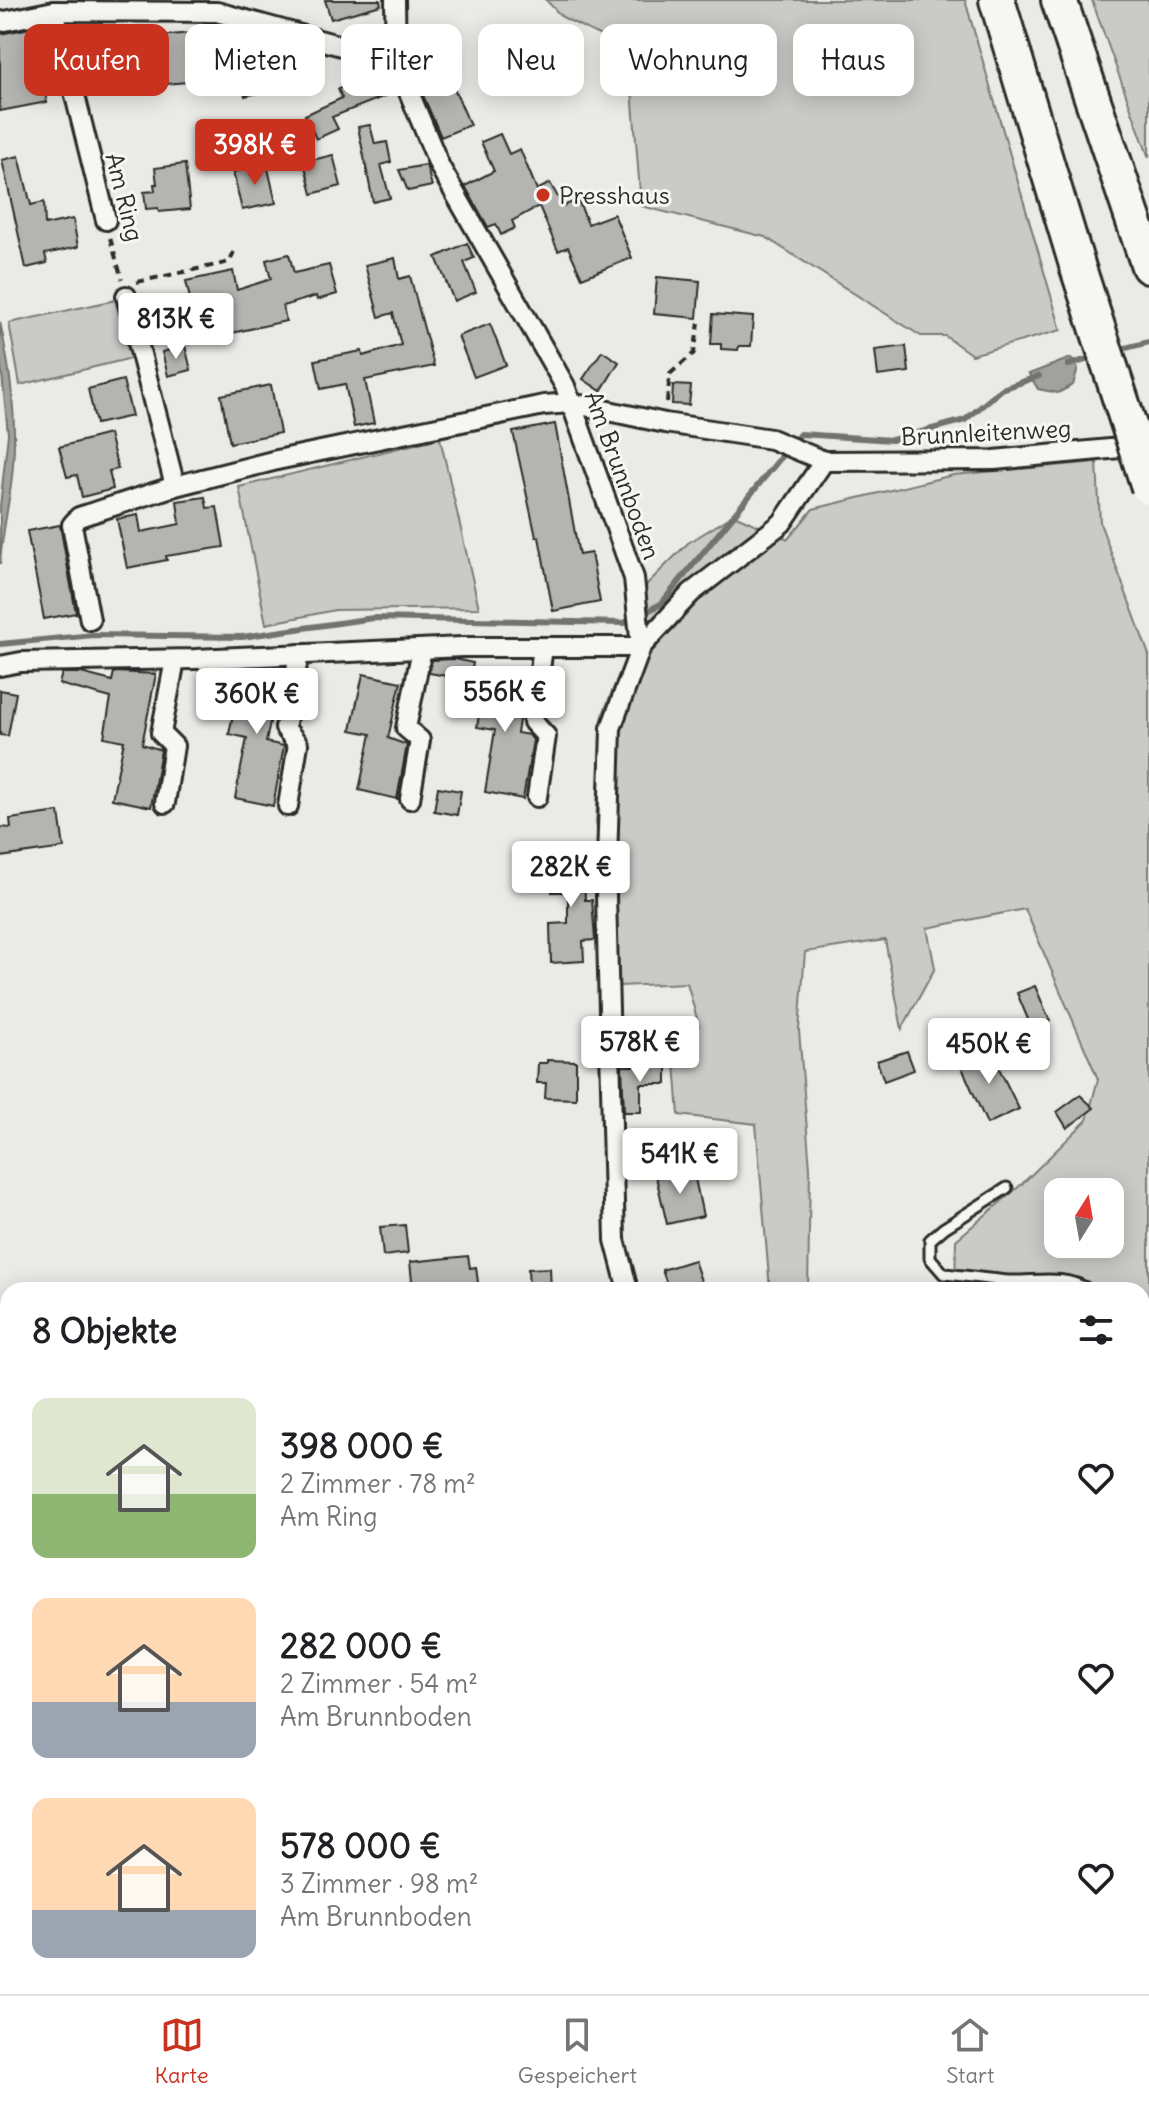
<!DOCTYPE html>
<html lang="de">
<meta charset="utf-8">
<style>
body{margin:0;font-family:Delius,sans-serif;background:#f2f2f2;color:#202124;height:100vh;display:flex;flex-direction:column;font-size:30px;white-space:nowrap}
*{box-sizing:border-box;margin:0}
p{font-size:26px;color:#757577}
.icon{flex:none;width:44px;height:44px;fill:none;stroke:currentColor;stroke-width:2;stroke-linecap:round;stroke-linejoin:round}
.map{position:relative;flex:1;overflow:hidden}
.sheet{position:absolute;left:0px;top:1282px;width:1150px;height:712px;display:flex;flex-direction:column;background:#fff;border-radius:24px 24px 0 0;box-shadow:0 4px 20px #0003}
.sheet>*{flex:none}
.hud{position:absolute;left:24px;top:24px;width:1102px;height:72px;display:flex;gap:16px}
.needle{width:52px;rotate:11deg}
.controls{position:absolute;left:1044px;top:1178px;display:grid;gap:16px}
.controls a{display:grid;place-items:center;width:80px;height:80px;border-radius:16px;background:#fff;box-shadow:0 4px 20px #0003;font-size:40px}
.price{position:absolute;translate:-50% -68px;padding:0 18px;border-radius:8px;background:#fff;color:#222;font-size:26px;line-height:52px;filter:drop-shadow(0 2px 4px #0008)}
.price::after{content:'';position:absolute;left:50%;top:48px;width:24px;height:18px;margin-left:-12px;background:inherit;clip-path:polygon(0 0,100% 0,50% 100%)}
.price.selected{background:#c8321e;color:#fff}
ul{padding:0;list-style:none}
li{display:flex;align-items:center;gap:24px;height:200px;padding:0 32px}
li span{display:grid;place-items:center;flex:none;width:224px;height:160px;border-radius:16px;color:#555}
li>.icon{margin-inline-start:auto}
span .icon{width:96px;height:96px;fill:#fffc;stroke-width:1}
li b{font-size:34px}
h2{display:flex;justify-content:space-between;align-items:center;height:96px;padding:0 32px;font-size:34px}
.pill{padding:0 28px;border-radius:16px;background:#fff;box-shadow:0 4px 20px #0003;font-size:28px;line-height:72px}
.pill.selected{background:#c8321e;color:#fff}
.dock{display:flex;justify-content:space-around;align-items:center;height:112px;border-top:2px solid #e0e0e0;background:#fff;font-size:22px;color:#757577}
.dock a{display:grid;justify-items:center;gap:4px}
.dock .selected{color:#c8321e}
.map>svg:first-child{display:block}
.green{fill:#cacac7;stroke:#7a7a79;stroke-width:2;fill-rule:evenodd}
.water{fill:#a1a19e;stroke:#727270;stroke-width:2}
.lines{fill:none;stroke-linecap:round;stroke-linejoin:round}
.stream{stroke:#727270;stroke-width:6}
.building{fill:#b4b4b1;stroke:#2b2b2b;stroke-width:2}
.service-casing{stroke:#2b2b2b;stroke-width:15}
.minor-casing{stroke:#2b2b2b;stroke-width:24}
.motorway-casing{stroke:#2b2b2b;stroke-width:40}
.path{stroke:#2b2b2b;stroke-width:4;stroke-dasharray:8 6;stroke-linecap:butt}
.service{stroke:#f6f6f2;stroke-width:9}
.minor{stroke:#f6f6f2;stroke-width:18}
.motorway{stroke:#f6f6f2;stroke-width:34}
.motorway-bridge-casing{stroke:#2b2b2b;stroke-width:40;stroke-linecap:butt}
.motorway-bridge{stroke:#f6f6f2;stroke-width:34}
.poi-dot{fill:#c8321e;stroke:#f6f6f2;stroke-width:3}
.labels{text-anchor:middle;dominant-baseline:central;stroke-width:6;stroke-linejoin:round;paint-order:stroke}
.poi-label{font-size:24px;fill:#2b2b2b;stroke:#f6f6f2;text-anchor:start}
.street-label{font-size:24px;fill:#2b2b2b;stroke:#f6f6f2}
</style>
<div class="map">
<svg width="1149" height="1994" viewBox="0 0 1149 1994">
<rect width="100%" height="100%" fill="#eaeae6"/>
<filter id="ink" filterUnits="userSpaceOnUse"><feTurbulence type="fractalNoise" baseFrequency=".0125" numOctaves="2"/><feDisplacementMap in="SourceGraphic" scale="16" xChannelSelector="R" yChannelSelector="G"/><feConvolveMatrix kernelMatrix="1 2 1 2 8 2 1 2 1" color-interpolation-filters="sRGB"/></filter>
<g filter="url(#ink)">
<!-- green -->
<g class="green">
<path d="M546 0H965L1061 330 972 355 945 336H921L765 237 641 206 629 50 562 17Z"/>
<path d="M1092 0H1149V158L1095 9Z"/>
<path d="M116 300 132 358 20 385 9 323Z"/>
<path d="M440 438 479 608 335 610 266 624 239 487Z"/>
<path d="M1097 462 1100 523 1149 655V1391L1142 1392V1290H955L956 1240 1022 1184 1087 1120 1098 1079 1025 909 927 928 935 968 902 1029 885 940 805 952 799 1030 810 1168 808 1290H770L756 1124 679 1115 674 1050 699 1026 687 983 619 986 596 822 603 714 632 642 647 584 688 543 734 515 788 539 813 509 953 475ZM1058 1192H1110V1244H1058Z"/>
<path d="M1149 1925V1994H1119L1117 1986H1142V1926Z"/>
</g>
<!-- water -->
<g class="water">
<path d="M0 322C10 369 17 416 13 465 11 498 2 530 0 564V506L8 434 0 355Z"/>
<path d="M1071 358 1078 368 1073 385 1058 393 1038 389 1029 374Z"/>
</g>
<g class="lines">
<!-- stream -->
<g class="stream">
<path d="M1118 350 1149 342"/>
<path d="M1068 365 1096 357"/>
<path d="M0 644 94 635 242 637 373 618 624 623 661 604 800 434 892 440 965 420 1002 389 1039 376"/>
<path d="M1142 1767 1149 1765"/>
<path d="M772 1994 785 1986"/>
</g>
</g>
<!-- building -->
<g class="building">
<path d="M325 0H380L381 5 331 19Z"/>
<path d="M35 27 38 41 34 42 47 102 0 111V34Z"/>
<path d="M122 33 128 63 93 71 86 41Z"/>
<path d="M190 33 196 81 167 84 161 36Z"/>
<path d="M267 42 268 46 273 45 281 88 245 96 237 52H240L239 48Z"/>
<path d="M427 42 437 70 445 67 470 125 441 137 416 79 423 76 412 48Z"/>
<path d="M384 71 393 93 332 117 338 129 316 139 305 115 342 98 338 89Z"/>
<path d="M370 125 375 144 387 142 391 162 381 165 390 198 373 202 358 127Z"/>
<path d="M500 134 509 154 520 149 537 190 550 183 563 206 578 200 588 224 614 214 632 258 582 278 568 247 558 251 539 206 512 221 515 228 501 235 496 224 488 227 465 186 494 171 481 142Z"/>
<path d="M333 155 341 186 312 194 304 162Z"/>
<path d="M19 156 31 205 44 202 45 225 73 219 78 247 45 254 47 263 26 268 2 160Z"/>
<path d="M185 164 190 209 159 212 158 208 146 209 144 192 155 191 154 184H157L155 168Z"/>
<path d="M267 164 276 203 242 210 233 172Z"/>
<path d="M426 165 432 186 408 191 399 170Z"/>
<path d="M467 243 474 258 464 262 476 292 454 301 436 257Z"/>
<path d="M289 254 294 273 329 265 337 294 317 300 316 296 283 306 286 321 218 336 212 313 194 317 186 281 233 271 237 290 271 279 266 260Z"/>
<path d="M395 258 399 279 410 276 434 366 365 380 374 423 354 427 345 384 321 389 315 360 362 351 363 356 401 345 393 313 379 317 365 265Z"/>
<path d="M657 277 700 281 697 318 654 314Z"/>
<path d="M713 314 753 317 751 346H739L738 350 721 349V344H711Z"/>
<path d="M490 324 506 365 474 377 458 336Z"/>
<path d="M185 346 191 370 168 376 162 352Z"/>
<path d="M906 346 909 372 878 376 875 350Z"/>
<path d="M602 351 619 362 601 391 583 379Z"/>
<path d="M123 380 132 416 96 424 88 389Z"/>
<path d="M271 385 280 433 230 443 221 395Z"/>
<path d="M673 385 691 386 689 405 672 404Z"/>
<path d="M555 424 579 555 591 553 600 602 553 611 539 537H536L513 432Z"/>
<path d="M109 434 118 469 109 471 113 489 82 497 77 475 67 477 59 447Z"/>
<path d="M205 497 207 508 217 507 224 547 166 556 167 560 127 568 117 519 138 515 141 532 180 524 177 501Z"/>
<path d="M60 525 76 613 44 619 27 531Z"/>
<path d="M455 659 473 663 470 680 429 673 432 660Z"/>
<path d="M267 668 280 671 266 742 284 746 273 806 235 798 247 738 229 734 242 669Z"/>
<path d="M486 670 526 677 517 733 529 735 533 740 523 799 485 792 495 730 477 727Z"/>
<path d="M114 672 156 674 142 744 161 750 151 807 112 799 124 741 104 737 111 698 59 684 62 673H81L112 681Z"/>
<path d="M363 674 401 682 388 738 407 745 397 799 359 790 371 734 351 730Z"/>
<path d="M0 690 16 693 8 736 0 735Z"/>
<path d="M438 787 461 791 457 815 434 811Z"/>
<path d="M59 812 64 848 0 857V827L11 828 10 819Z"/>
<path d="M583 851 585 900H592L595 940 583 941 584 961 551 963 550 924 568 923V892H552L551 852Z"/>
<path d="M1035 986 1050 1021 1032 1029 1017 993Z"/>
<path d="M989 1048 1019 1109 987 1124 959 1061Z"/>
<path d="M907 1051 914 1070 884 1081 877 1061Z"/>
<path d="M547 1060 576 1061V1099L545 1098 546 1083H537L538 1063H547Z"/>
<path d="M622 1066H667V1084H641V1112H624Z"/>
<path d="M1080 1095 1094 1108 1067 1128 1057 1112Z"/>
<path d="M693 1169 703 1216 667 1224 656 1177Z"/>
<path d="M405 1225 408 1253 383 1256 380 1227Z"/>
<path d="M468 1256 470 1268 476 1267 479 1290H413L410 1262Z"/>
<path d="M694 1260 704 1290H669L662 1270Z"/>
<path d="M550 1268 551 1290H529L528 1269Z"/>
</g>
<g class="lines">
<!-- service casing -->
<g class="service-casing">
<g id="service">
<path d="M1007 1188 944 1228 930 1240V1258L944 1274C965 1276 987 1279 1008 1281 1037 1282 1063 1274 1089 1290"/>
<path d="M1142 1324 1149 1322"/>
<path d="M0 1329 8 1331"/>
<path d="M1142 1419 1149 1415"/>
</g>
</g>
<!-- minor casing -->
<g class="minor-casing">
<g id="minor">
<path d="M395 0 396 61 440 167 565 386 634 578 641 647 611 728 606 896 615 1240 628 1290"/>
<path d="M54 11 106 220"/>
<path d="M0 22 54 11 217 12 396 61"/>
<path d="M126 296 175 486"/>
<path d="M824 461 994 460 1141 446"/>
<path d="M0 666 21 662 195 659 462 647H641L691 593 782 523 824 461 771 439 665 423 571 403 544 405 277 460 175 486 79 517 72 525 90 620"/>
<path d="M537 797 546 736 533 722 543 647"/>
<path d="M410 799 420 740 406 728 422 649"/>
<path d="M165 803 174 746 161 733 175 660"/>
<path d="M288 806 298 744 285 728 299 654"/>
<path d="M1142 1750 1149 1748"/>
<path d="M801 1986 806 1994"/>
<path d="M166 1994 167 1986"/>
<path d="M751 1994 764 1986"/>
</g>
</g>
<!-- motorway casing -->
<g class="motorway-casing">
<g id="motorway">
<path d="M997 0 1077 265"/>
<path d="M1059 0 1149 266"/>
</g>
</g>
<!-- path -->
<g class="path">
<path d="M110 238 122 279"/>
<path d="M137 282 230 262 235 248"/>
<path d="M667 402 670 374 694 353 699 323"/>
</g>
<!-- service -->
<use href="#service" class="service"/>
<!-- minor -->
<use href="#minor" class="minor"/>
<!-- motorway -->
<use href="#motorway" class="motorway"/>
<!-- motorway-bridge casing -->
<g class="motorway-bridge-casing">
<path id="motorway-bridge" d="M1077 265 1149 487"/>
</g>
<!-- motorway-bridge -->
<use href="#motorway-bridge" class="motorway-bridge"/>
</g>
</g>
<!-- markers -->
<circle class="poi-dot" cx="543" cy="195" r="8"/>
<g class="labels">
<!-- poi labels -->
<g class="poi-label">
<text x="559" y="195">Presshaus</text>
</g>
<!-- street labels -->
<g class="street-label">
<text transform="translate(125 197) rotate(76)">Am Ring</text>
<text transform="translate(986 432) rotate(-3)">Brunnleitenweg</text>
<text transform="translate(623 475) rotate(70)">Am Brunnboden</text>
</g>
</g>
</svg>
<div class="controls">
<a><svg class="needle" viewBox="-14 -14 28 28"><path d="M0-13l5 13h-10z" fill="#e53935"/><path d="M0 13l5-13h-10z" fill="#757577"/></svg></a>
</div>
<b class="price selected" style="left:255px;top:187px">398K €</b>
<b class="price" style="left:176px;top:361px">813K €</b>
<b class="price" style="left:505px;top:734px">556K €</b>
<b class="price" style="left:257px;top:736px">360K €</b>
<b class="price" style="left:571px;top:909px">282K €</b>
<b class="price" style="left:640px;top:1084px">578K €</b>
<b class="price" style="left:989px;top:1086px">450K €</b>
<b class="price" style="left:680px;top:1196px">541K €</b>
<div class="hud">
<a class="pill selected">Kaufen</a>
<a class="pill">Mieten</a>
<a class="pill">Filter</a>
<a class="pill">Neu</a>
<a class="pill">Wohnung</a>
<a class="pill">Haus</a>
</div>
<section class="sheet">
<h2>8 Objekte<svg class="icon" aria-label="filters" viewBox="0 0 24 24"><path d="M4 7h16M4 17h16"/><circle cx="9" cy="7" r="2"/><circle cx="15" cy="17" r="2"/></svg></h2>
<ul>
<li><span style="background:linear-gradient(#dfe7d0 60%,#8fb573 0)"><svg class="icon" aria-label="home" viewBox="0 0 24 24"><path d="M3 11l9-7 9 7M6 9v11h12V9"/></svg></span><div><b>398 000 €</b><p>2 Zimmer · 78 m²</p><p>Am Ring</p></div><svg class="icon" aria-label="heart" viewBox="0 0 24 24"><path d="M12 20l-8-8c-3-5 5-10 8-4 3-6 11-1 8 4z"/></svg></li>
<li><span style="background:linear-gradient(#ffd9b3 65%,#9aa5b1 0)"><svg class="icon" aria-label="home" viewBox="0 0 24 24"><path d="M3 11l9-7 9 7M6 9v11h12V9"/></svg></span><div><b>282 000 €</b><p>2 Zimmer · 54 m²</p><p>Am Brunnboden</p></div><svg class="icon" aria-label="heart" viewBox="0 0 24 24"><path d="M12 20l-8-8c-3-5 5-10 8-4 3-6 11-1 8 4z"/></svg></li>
<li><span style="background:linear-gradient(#ffd9b3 70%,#9aa5b1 0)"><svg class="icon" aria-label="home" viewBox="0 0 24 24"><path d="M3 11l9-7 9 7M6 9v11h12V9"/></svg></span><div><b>578 000 €</b><p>3 Zimmer · 98 m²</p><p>Am Brunnboden</p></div><svg class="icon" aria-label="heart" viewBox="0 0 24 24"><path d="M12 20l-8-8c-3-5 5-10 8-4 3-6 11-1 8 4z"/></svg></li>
</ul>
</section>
</div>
<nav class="dock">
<a class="selected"><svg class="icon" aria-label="map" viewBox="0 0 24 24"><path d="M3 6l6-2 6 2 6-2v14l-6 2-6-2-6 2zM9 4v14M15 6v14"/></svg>Karte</a>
<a><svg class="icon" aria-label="saved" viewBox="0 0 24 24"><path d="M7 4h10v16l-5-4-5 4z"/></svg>Gespeichert</a>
<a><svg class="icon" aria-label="home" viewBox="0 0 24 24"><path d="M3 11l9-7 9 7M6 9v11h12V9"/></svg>Start</a>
</nav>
